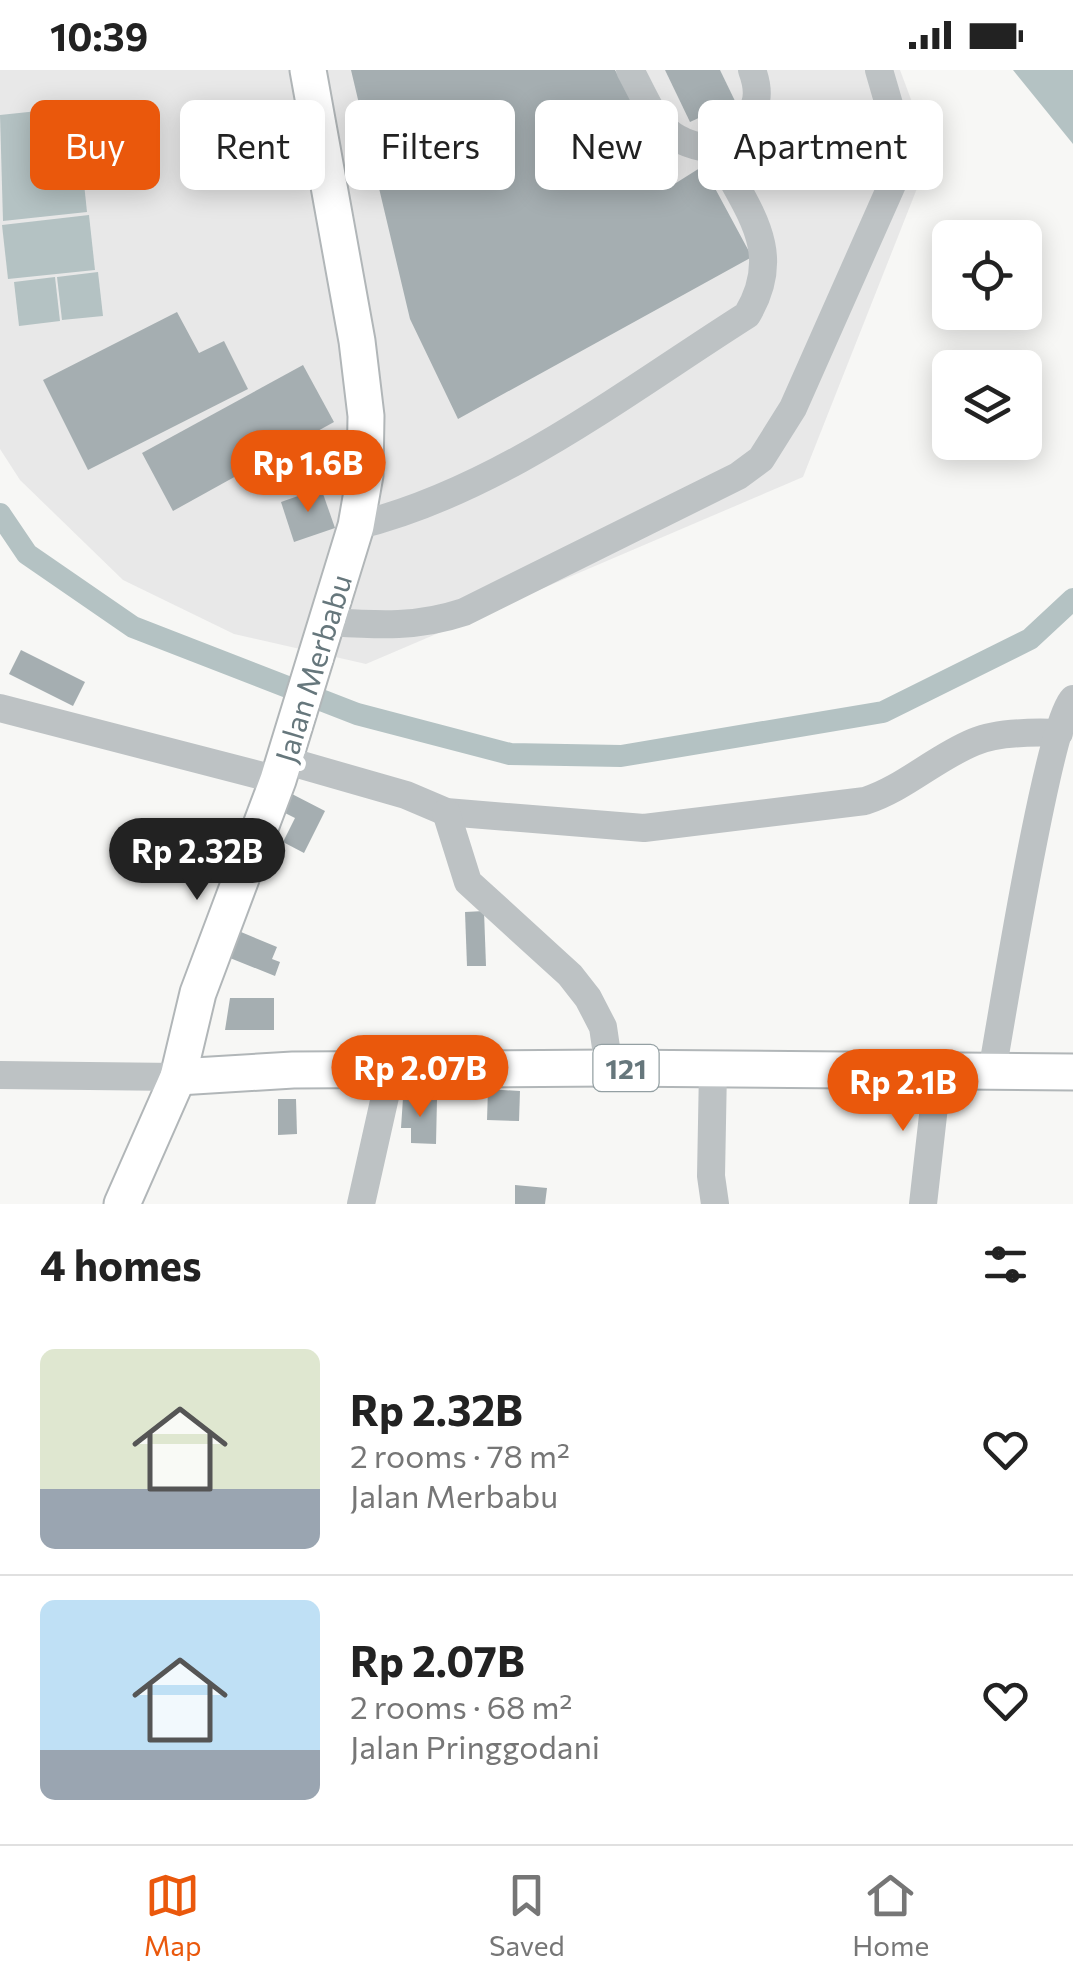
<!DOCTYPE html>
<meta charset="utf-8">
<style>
body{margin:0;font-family:Commissioner,sans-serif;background:#f6f6f6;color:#222;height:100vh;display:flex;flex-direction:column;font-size:38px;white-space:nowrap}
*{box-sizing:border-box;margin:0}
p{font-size:32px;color:#767676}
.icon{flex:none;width:55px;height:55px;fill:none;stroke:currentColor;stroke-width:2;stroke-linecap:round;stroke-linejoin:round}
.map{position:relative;height:1134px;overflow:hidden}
.side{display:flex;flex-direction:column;background:#fff;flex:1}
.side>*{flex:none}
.banner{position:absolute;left:30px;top:30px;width:1015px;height:90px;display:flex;gap:20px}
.controls{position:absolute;left:932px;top:150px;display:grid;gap:20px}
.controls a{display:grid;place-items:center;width:110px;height:110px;border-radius:15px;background:#fff;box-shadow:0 5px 25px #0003;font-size:50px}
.price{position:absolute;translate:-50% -85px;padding:0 22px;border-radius:35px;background:#ea580c;color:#fff;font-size:32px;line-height:65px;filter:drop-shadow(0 2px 5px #0008)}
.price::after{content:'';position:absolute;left:50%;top:60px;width:30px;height:22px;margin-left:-15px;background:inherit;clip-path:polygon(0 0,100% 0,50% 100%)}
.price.current{background:#222;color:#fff}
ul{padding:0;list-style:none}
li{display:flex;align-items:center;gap:30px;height:250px;padding:0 40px}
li+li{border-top:2px solid #e0e0e0}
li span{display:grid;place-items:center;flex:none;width:280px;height:200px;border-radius:15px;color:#555}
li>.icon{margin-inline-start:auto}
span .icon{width:120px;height:120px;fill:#fffc;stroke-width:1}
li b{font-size:42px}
h2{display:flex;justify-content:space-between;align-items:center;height:120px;padding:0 40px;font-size:42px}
.chip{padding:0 35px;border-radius:15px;background:#fff;box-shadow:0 5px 25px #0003;font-size:35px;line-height:90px}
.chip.current{background:#ea580c;color:#fff}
.status{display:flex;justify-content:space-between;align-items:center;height:70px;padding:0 50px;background:#fff;direction:ltr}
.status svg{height:28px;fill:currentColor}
.tab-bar{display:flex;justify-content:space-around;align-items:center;height:140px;border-top:2px solid #e0e0e0;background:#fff;font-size:28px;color:#767676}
.tab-bar a{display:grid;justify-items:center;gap:5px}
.tab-bar .current{color:#ea580c}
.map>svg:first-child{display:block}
.built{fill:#e8e8e8}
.water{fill:#b4c2c3}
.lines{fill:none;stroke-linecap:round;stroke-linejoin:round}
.canal{stroke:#b4c2c3;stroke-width:22}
.building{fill:#a5aeb1}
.major-casing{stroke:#b1b6b8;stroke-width:39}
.minor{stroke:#bdc2c4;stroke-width:28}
.major{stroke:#fff;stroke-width:35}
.labels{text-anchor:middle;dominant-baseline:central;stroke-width:10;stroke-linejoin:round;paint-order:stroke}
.shield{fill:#fff;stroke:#94a0a3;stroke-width:2.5}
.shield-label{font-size:28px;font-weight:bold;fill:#66777c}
.street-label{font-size:30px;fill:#66777c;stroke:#fff}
</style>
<div class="status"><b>10:39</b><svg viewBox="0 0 49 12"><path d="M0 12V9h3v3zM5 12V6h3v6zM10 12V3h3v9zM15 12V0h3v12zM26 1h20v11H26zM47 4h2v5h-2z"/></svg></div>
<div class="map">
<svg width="1073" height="1134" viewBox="0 0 1073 1134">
<rect width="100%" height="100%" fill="#f7f7f5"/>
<!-- built -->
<path class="built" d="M0 0H900L931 83 803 407 366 594 234 564 123 510 20 410 0 379Z"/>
<!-- water -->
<g class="water">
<path d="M1013 0H1073V74Z"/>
<path d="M76 37 87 142 3 151 0 45Z"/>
<path d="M89 145 95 200 8 209 2 155Z"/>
<path d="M98 202 103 246 62 250 57 207Z"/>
<path d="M55 207 60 251 19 256 14 212Z"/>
</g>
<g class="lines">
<!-- canal -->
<path class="canal" d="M0 444 27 484 133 557 357 644 510 684 621 686 883 642 1030 569 1073 529"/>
</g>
<!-- building -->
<g class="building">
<path d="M351 0H615L676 113 703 96 752 187 458 349 410 249Z"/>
<path d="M665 0H720L735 31 690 52Z"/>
<path d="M177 242 199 283 224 271 248 319 88 400 43 310Z"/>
<path d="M303 295 334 352 173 441 142 383Z"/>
<path d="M321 418 335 458 294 472 281 432Z"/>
<path d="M21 580 85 612 73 636 9 604Z"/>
<path d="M292 724 325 741 304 783 283 772 295 748 283 742Z"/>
<path d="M484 841 486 896H467L465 842Z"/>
<path d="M241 862 277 877 272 889 280 892 275 906 230 888Z"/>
<path d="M230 928H274V960H225Z"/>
<path d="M488 1019 520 1021 519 1051 487 1050Z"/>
<path d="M403 1028 437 1029 436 1074 411 1073V1058H401Z"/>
<path d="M278 1029H296L297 1064 278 1065Z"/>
<path d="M515 1115 547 1118 545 1134H515Z"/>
</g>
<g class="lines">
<!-- major casing -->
<g class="major-casing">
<g id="major">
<path d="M178 1007 293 1000 609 998 1073 1002"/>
<path d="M122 1134 178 1007 198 923 278 710 356 456 365 405 366 346 357 271 308 0"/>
</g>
</g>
<!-- minor -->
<g class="minor">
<path d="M630 0C656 48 659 74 720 80"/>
<path d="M356 456C499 421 624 323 747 245 783 185 752 146 722 91 713 50 774 59 752 0"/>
<path d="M327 552C377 555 416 558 464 542L738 406 761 389 793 338 898 101 897 62 879 0"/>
<path d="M0 638 278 710"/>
<path d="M284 690 406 725 446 742 644 758 865 731C905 718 935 688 974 672 997 662 1033 662 1059 663"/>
<path d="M446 742 468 812 570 905 588 928 603 957 609 998"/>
<path d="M713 999 711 1106 715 1134"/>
<path d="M992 1002C1002 947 1048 653 1073 629"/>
<path d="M0 1005 178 1007"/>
<path d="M361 1134 391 1000"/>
<path d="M923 1134 938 1001"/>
</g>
<!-- major -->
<use href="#major" class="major"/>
</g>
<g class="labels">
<!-- shield labels -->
<rect class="shield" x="593.5" y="975" width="65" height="46" rx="8"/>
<g class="shield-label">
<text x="626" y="998">121</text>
</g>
<!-- street labels -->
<g class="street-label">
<text transform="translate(312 598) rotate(-73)">Jalan Merbabu</text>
</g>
</g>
</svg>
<div class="controls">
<a><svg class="icon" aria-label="locate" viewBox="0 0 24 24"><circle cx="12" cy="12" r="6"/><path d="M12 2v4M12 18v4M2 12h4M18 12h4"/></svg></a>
<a><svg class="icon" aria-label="layers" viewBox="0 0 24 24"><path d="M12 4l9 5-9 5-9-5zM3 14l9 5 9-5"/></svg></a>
</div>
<b class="price" style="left:308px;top:445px">Rp 1.6B</b>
<b class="price current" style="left:197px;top:833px">Rp 2.32B</b>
<b class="price" style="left:420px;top:1050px">Rp 2.07B</b>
<b class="price" style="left:903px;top:1064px">Rp 2.1B</b>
<div class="banner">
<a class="chip current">Buy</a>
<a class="chip">Rent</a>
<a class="chip">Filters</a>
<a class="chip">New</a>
<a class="chip">Apartment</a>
</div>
</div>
<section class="side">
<h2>4 homes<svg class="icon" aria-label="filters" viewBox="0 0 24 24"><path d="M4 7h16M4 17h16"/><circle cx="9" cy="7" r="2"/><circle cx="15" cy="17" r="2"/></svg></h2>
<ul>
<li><span style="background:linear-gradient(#dfe7d0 70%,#9aa5b1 0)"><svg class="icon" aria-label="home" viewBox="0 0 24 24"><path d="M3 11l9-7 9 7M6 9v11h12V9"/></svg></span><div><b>Rp 2.32B</b><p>2 rooms · 78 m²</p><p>Jalan Merbabu</p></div><svg class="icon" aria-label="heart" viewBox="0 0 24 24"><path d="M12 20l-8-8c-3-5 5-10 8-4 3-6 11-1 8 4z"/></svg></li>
<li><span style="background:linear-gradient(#bfe0f5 75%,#9aa5b1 0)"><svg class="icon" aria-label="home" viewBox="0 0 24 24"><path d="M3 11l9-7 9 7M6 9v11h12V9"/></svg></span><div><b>Rp 2.07B</b><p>2 rooms · 68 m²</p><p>Jalan Pringgodani</p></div><svg class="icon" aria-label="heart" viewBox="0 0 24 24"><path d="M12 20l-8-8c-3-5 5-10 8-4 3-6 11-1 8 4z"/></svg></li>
</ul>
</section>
<nav class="tab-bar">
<a class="current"><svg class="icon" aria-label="map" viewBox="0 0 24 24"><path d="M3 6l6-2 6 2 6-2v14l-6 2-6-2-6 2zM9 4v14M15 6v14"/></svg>Map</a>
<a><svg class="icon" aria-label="saved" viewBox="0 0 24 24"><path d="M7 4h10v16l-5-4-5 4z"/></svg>Saved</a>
<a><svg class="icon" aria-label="home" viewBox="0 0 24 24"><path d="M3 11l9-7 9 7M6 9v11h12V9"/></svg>Home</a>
</nav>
